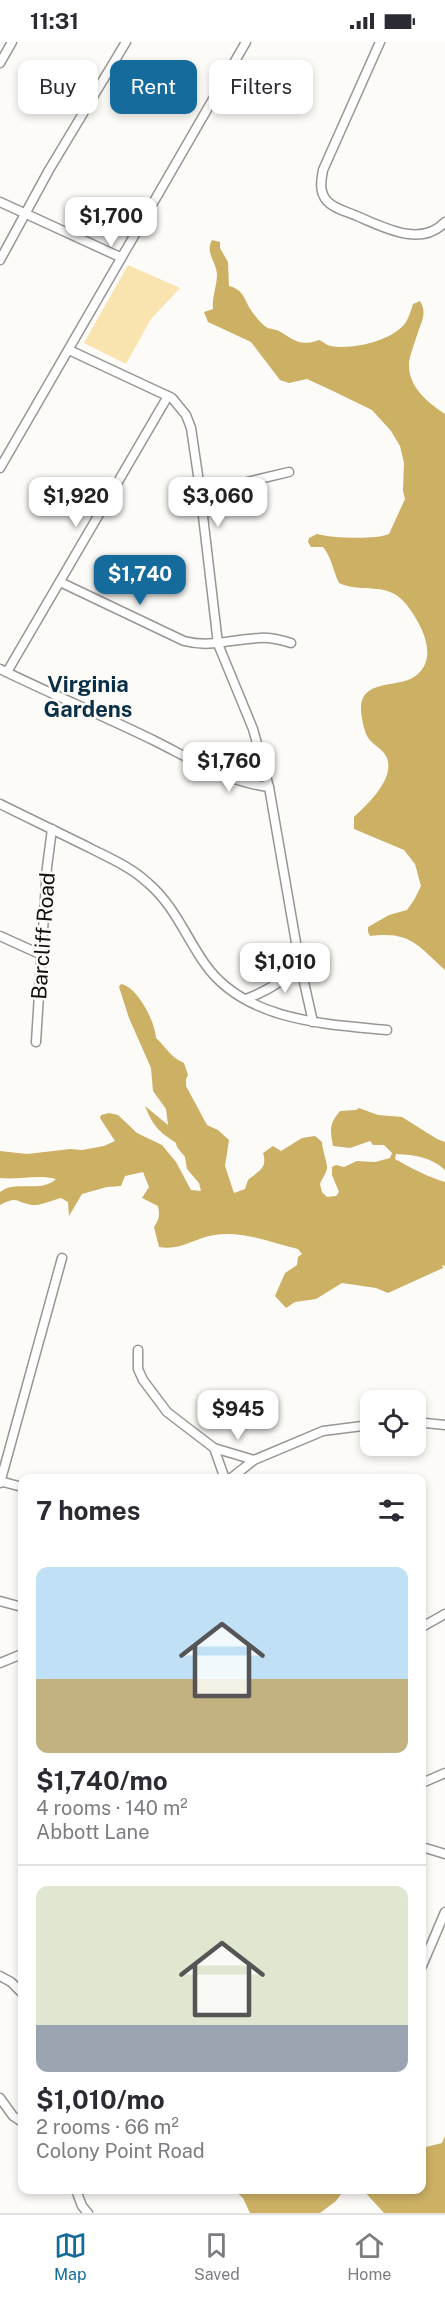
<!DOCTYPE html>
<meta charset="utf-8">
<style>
body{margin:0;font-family:"Public Sans",sans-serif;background:#f7f7f7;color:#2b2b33;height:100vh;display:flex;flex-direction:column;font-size:22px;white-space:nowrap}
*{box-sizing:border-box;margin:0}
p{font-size:20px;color:#7c7c81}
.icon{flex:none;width:33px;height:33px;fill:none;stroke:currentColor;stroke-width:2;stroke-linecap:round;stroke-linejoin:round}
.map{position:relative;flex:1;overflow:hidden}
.sheet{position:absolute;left:18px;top:1432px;width:408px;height:720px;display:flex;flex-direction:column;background:#fff;border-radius:12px;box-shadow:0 3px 9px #0003}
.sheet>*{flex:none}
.top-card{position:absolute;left:18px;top:18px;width:410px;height:54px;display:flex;gap:12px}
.tools{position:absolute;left:360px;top:1348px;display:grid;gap:12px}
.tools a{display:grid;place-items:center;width:66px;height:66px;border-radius:12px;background:#fff;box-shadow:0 3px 9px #0003;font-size:30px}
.price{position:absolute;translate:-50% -51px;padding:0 14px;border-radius:12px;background:#fff;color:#222;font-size:20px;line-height:39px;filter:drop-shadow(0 2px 3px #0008)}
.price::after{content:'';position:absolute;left:50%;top:36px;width:18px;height:14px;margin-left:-9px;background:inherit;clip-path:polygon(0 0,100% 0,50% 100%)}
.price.active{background:#156c9c;color:#fff}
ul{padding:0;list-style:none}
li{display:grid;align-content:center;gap:12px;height:318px;padding:0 18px}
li+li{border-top:2px solid #e1e1e2}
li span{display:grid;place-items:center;height:186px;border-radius:12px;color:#555}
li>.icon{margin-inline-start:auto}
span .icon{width:108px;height:108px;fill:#fffc;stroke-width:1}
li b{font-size:26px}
h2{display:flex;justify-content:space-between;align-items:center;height:72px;padding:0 18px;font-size:26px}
.pill{padding:0 21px;border-radius:12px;background:#fff;box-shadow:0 3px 9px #0003;font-size:21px;line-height:54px}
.pill.active{background:#156c9c;color:#fff}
.status{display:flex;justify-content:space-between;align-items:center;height:42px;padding:0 30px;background:#fff;direction:ltr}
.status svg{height:16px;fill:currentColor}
.tab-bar{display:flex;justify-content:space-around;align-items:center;height:84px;border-top:2px solid #e1e1e2;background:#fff;font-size:16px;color:#7c7c81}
.tab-bar a{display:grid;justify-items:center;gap:3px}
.tab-bar .active{color:#156c9c}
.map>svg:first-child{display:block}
.green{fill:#f9e4af}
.water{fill:#ccb064}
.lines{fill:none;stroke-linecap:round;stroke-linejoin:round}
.street-casing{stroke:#989693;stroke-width:11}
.street{stroke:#fff;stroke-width:8}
.labels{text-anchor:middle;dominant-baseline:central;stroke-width:5;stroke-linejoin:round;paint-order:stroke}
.street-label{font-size:21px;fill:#0f0e0d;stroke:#fdfbf8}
.neighbourhood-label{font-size:22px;font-weight:bold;fill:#082f47;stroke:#fdfbf8}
</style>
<div class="status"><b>11:31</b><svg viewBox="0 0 49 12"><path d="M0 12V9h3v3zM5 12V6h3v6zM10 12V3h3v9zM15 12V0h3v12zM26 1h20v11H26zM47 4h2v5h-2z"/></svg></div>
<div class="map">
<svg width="445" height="2171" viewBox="0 0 445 2171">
<rect width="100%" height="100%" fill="#fdfbf8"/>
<!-- green -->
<path class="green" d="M128 223 180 246 151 277 126 322 84 301Z"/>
<!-- water -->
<g class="water">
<path d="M212 198 220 200V206L228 220 229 244C245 248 244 259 253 271 256 275 261 282 266 285 269 287 275 287 279 289 294 298 300 305 319 298 324 300 326 303 331 304 352 308 393 299 406 280 409 275 411 268 413 262L420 259C427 270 422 279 418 290 416 297 409 316 409 321 408 345 427 360 445 372V928C417 903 411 889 370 894L368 890V885L389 873 407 868 414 858 421 844 415 822 404 808 354 787V775C368 762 397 735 386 714 382 706 371 702 367 694 364 688 361 674 361 667 360 637 398 646 414 635 441 617 421 581 406 562 387 538 362 552 339 541 333 529 332 516 323 505H311L308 500 309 496 317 492C331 496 375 498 389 492L405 457 403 449 404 421 400 404 391 389 372 368 333 349 307 337 289 341 280 338 251 300 208 280 204 270 213 267C212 254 217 244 217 232 216 219 205 211 212 198Z"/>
<path d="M121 942C138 945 155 980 156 996 166 1005 171 1016 184 1021L188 1033 186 1037V1044L207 1083 218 1088 229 1098 225 1124 234 1151 245 1147 248 1138C258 1129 268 1127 263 1111L273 1104 281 1109 302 1096 315 1094 322 1100C322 1107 328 1123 327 1127 326 1131 322 1137 320 1142L322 1150 327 1155 336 1154 339 1150 332 1133V1125L336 1123 344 1125 357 1119 375 1120 390 1116 392 1111 384 1103H373L370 1099 350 1106 333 1104C330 1088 329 1082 340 1069L356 1068 359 1066 378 1073 402 1075 437 1097 445 1100V1128C431 1115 415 1113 396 1112L395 1117C411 1126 428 1135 445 1140V1224L442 1223 443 1226 388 1251 376 1246 342 1241 316 1257 295 1260 286 1266 275 1254 285 1231 297 1223 298 1215 302 1212 298 1207C272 1201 242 1188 214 1193 195 1196 180 1209 159 1205L154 1185C159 1178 160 1173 158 1164L142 1156 149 1145 143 1130 125 1134 121 1144 107 1145 82 1152 69 1174 68 1160 61 1156C53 1158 40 1164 32 1163 15 1161 20 1153 0 1163V1150C16 1137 40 1152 56 1137 38 1132 19 1138 0 1136V1109L27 1112 70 1107 82 1108 104 1104 115 1099 100 1076 101 1073 109 1071 118 1073 137 1091 162 1103 176 1120 191 1148 201 1149 199 1141 187 1127 185 1115 177 1105 176 1101C158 1089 153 1084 145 1064L168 1083 166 1067 153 1049 151 1026 129 976 119 945Z"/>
<path d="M445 2094V2171H384L363 2148H422V2106L442 2101Z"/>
<path d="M234 2148H344L336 2159 320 2171H250L243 2156Z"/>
</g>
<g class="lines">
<!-- street casing -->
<g class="street-casing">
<g id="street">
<path d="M380 0 323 128C321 139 319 150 327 159 334 167 348 170 357 174 383 185 421 206 445 180"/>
<path d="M0 21 12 0"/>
<path d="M0 160 120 215"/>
<path d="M0 218 49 128 126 0"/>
<path d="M69 308 172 356 186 373 191 386 199 440 218 602 253 687 269 745"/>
<path d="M0 426 246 0"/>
<path d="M200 451 289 430"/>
<path d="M60 540 184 599C211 606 232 597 259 596 270 595 281 598 291 601"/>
<path d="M0 627C51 652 104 674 155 699 193 718 227 740 269 745L299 918 313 980"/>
<path d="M7 630 168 354"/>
<path d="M0 762C29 776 57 790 86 804 107 815 130 824 148 841 174 863 186 895 205 922 245 979 325 982 387 988"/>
<path d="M0 894 42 913"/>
<path d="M246 957C267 949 288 938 299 918"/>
<path d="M36 1000 47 825 52 787"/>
<path d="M138 1308V1327L143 1338 167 1370 214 1406 225 1437"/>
<path d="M416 1380 445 1383"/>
<path d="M214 1406 254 1418"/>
<path d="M230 1437 254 1418 323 1389 370 1383"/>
<path d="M0 1439 22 1445"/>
<path d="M0 1441 62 1216"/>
<path d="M0 1559 22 1565"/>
<path d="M422 1585 445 1572"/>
<path d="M0 1621 22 1612"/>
<path d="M422 1741 445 1731"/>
<path d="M422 1805 445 1812"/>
<path d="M422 1924 445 1870"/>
<path d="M0 1934 11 1940 22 1951"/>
<path d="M0 2056 13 2074 22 2080"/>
<path d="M76 2148 82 2164 88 2171"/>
</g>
</g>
<!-- street -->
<use href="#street" class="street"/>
</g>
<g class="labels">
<!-- street labels -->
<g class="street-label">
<text transform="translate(43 894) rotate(-86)">Barcliff Road</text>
</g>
<!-- neighbourhood labels -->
<g class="neighbourhood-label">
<text x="88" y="642">Virginia<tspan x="88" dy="25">Gardens</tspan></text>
</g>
</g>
</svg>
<div class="tools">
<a><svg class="icon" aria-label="locate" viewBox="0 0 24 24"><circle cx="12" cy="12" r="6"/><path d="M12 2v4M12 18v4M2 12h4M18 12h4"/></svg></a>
</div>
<b class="price" style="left:111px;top:206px">$1,700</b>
<b class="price" style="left:76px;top:486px">$1,920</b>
<b class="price" style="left:218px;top:486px">$3,060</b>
<b class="price active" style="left:140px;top:564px">$1,740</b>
<b class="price" style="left:229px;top:751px">$1,760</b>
<b class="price" style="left:285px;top:952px">$1,010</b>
<b class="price" style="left:238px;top:1399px">$945</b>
<div class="top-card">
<a class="pill">Buy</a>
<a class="pill active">Rent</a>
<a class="pill">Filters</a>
</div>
<section class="sheet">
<h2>7 homes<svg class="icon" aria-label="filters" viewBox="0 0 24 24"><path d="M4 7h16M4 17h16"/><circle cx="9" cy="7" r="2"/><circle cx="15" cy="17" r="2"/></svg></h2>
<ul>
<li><span style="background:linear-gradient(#bfe0f5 60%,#c2b280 0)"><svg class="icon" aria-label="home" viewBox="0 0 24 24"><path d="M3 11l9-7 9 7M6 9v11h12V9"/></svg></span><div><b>$1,740/mo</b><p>4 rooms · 140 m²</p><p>Abbott Lane</p></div></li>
<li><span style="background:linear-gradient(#dfe7d0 75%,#9aa5b1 0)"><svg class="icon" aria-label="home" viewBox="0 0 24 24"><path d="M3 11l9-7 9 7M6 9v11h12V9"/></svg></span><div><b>$1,010/mo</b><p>2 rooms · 66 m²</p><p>Colony Point Road</p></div></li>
</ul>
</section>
</div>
<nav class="tab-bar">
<a class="active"><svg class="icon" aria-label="map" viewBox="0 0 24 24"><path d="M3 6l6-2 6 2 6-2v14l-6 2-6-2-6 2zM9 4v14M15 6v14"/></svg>Map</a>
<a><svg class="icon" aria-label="saved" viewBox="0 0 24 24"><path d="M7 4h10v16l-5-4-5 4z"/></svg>Saved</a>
<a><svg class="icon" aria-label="home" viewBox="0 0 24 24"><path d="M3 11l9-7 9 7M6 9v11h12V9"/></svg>Home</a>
</nav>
